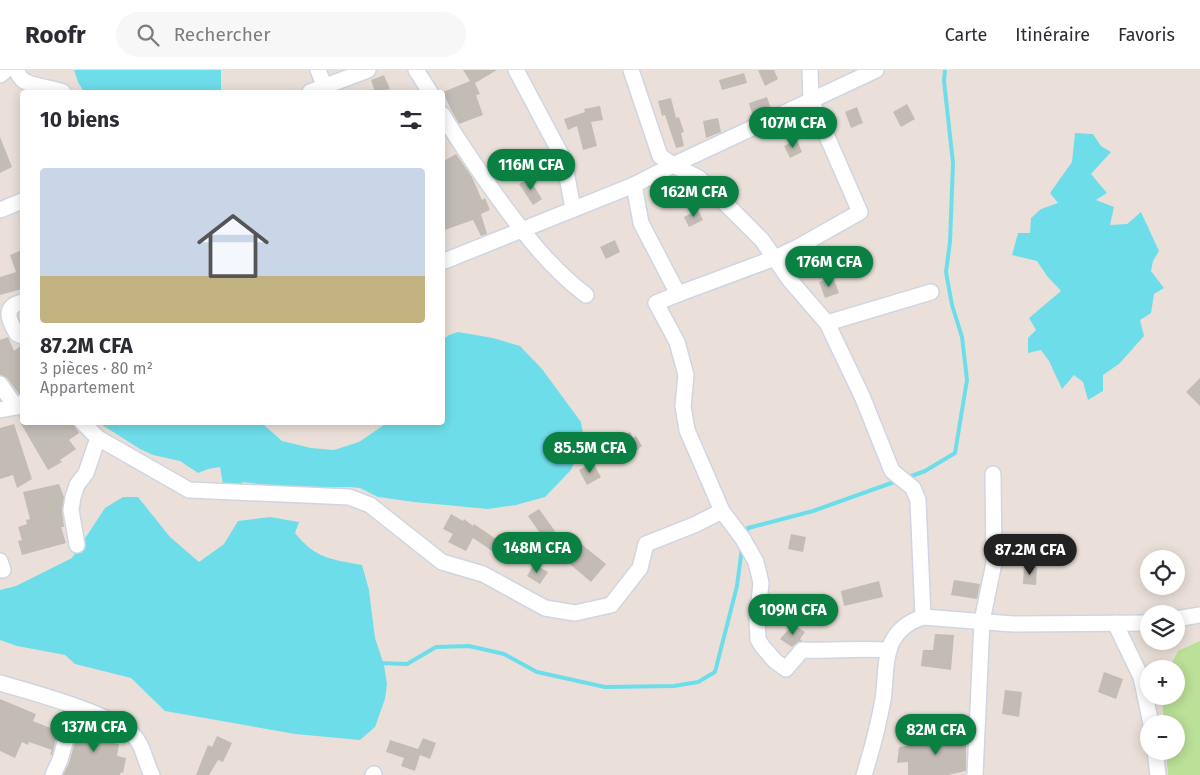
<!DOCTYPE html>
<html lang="fr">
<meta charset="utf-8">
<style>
body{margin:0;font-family:"Fira Sans",sans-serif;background:#f7f7f7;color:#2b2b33;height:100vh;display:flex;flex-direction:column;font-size:19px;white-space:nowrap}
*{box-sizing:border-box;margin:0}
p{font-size:16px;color:#7c7c81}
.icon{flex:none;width:28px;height:28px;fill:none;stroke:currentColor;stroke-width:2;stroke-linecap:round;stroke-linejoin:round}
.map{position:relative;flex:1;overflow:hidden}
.panel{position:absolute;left:20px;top:20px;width:425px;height:335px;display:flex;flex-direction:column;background:#fff;border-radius:5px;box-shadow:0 2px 12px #0003}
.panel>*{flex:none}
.buttons{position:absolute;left:1140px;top:480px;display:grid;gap:10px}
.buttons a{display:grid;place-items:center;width:45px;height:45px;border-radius:50%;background:#fff;box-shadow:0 2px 12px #0003;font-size:25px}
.price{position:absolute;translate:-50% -42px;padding:0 11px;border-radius:18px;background:#0b8043;color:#fff;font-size:16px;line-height:32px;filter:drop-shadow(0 1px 2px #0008)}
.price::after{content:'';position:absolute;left:50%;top:30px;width:15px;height:11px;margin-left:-8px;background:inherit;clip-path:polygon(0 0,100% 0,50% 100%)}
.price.active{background:#222;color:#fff}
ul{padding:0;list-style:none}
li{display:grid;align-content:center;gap:10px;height:265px;padding:0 20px}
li+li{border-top:1px solid #e1e1e2}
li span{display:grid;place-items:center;height:155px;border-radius:5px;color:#555}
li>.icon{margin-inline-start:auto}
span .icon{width:90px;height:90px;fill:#fffc;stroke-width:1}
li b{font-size:21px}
h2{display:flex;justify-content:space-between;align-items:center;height:60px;padding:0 20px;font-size:21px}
header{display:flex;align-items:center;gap:30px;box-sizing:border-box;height:70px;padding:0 25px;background:#fff;border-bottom:1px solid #e1e1e2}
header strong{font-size:24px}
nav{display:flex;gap:28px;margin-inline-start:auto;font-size:18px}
.search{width:350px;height:45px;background:#f7f7f7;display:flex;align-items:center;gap:12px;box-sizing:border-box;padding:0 18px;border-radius:28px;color:#7c7c81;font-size:19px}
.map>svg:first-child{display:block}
.green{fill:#bbe097}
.water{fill:#6eddea}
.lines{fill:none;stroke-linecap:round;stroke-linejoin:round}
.stream{stroke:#6eddea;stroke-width:4}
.building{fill:#c2bcb5}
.minor-casing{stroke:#cfd5e1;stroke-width:18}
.minor{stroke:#fff;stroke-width:15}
</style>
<header>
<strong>Roofr</strong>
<div class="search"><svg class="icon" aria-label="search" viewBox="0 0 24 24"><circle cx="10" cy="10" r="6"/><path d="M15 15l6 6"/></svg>Rechercher</div>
<nav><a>Carte</a><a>Itinéraire</a><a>Favoris</a></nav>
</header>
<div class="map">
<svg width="1200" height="705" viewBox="0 0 1200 705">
<rect width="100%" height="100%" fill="#eae0d9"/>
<!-- green -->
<path class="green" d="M1200 571V705H1168L1166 681H1176V654H1164L1162 626H1176V599H1169L1178 581Z"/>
<!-- water -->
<g class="water">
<path d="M74 0H221V22H84L78 12Z"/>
<path d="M1075 63 1093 64 1101 76 1111 82 1091 104 1107 123 1096 130 1114 137 1110 155 1127 154 1141 142 1159 181 1153 191 1151 201 1164 218 1154 224 1151 243 1140 250 1144 266 1119 294 1103 305V321L1088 330 1083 312 1074 305 1062 319 1049 291 1041 280 1028 283V268L1036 260 1029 248 1061 221 1047 206 1037 191 1012 185 1018 163H1030L1031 148 1041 139 1058 133 1050 123 1072 92Z"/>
<path d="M458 262 493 268 520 276 542 299 581 352 584 369 571 400 545 427 516 435 488 439 414 432 378 427 360 418 349 417 291 418 243 412 235 421 224 420 220 397 208 399 198 403 180 391 153 385 140 379 99 353H264V355L282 371 311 378 334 380 359 372 384 355 404 352H442L443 270 449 265Z"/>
<path d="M123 427H138L170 467 199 492 224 474 238 451 270 447 299 452 295 463C316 489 331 489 362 495L369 520 375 568 384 595 387 614 385 629 375 657 360 670 295 664 165 641 131 608 75 594 65 585 17 576 0 570V520L16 516 72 488 105 438Z"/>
</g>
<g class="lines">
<!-- stream -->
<g class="stream">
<path d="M906 408 925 401 955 383 967 310 962 267 952 235 946 202 950 172 953 93 944 11 945 0"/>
<path d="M745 464 748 458 813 441 897 411"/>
<path d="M379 593 407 594 436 577 469 576 504 584 537 602 605 617 674 616 698 612 715 602 737 516 742 478"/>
</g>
</g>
<!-- building -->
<g class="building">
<path d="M463 0H497L475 13 480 24 476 25 483 45 459 54 451 40 443 22 470 11Z"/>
<path d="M758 0H774L778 9 765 16Z"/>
<path d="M744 3 747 13 722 20 719 10Z"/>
<path d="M384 5 390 19 375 22 371 10Z"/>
<path d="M767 27 771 39 753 47 749 33Z"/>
<path d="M671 28 676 48 679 47 684 62 681 63 684 76 676 78 665 45 662 46 658 31Z"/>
<path d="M907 34 915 49 901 57 893 42Z"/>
<path d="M600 36 603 50 591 52 597 76 583 80 577 56 568 60 564 49 585 42 584 39Z"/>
<path d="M857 37 863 53 851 58 845 42Z"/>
<path d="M718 48 721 62 706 68 703 51Z"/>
<path d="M0 67 12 97 0 103Z"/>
<path d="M797 70 802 82 790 88 784 76Z"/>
<path d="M456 84 472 107 482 130 485 128 490 140 481 144 487 164 481 166 473 150 442 161V92Z"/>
<path d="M529 108 542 129 533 135 519 114Z"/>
<path d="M698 140 703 150 689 157 684 147Z"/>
<path d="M615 170 620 182 606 189 600 177Z"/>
<path d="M816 177 823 189 810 197 803 185Z"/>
<path d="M22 180V219L0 225V207L16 202 10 185Z"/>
<path d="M833 207 839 223 825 228 819 212Z"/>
<path d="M8 267 14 281 22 275V324H19L7 308 0 305V270Z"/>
<path d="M1200 308V336L1186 322Z"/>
<path d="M20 352H73L79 363 69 370 76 379 60 390 62 392 48 400Z"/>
<path d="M14 354 32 409 17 418 13 405 0 409V358Z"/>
<path d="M630 362 633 368 636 366 642 376 639 378V379L618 390 608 373Z"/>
<path d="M593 393 601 407 587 415 579 400Z"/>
<path d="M59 414 64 427 62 441 64 457H61L66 473 22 485 18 471 22 470 18 457 27 454 26 450 30 449 23 422Z"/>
<path d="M539 439 555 461 544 469 528 446Z"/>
<path d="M451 444 463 451 464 449 473 456 474 454 496 469 499 464 511 472 501 487 473 468 466 481 448 472 453 464 443 459Z"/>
<path d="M791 464 806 467 803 482 788 479Z"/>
<path d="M580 473 606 494 591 512 565 490Z"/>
<path d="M534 494 548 502 540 514 527 506Z"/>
<path d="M1024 496 1037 497 1036 515 1023 514Z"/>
<path d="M954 510 980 514 977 529 951 525Z"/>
<path d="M879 511 883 527 844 536 841 521Z"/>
<path d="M793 554 805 562 800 569 802 571 798 572 792 577 780 569Z"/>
<path d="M935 564 954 565 951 600 921 596 923 580H933Z"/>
<path d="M1104 602 1123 609 1116 629 1098 622Z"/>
<path d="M1005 620 1022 622 1019 647 1002 644Z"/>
<path d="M0 629 36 644 33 651 58 661 52 685 50 684 52 680 29 672 28 675 22 672 15 688 0 681Z"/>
<path d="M81 650 93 653 110 661 107 672 119 674 117 686 126 688 123 703 121 702 120 705H63L69 693Z"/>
<path d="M927 665H966V701L948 705H908V692L897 693 899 677 927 673Z"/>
<path d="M217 666 232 673 223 692 218 690 209 705H196L208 675 212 677Z"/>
<path d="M423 668 436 673 430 689 420 685 415 701 401 696 404 688 386 682 390 670 418 679Z"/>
</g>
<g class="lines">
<!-- minor casing -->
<g class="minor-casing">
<g id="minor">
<path d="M16 0C18 4 20 8 23 10 30 16 53 18 63 22"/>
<path d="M318 0 327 22"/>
<path d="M416 0 430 22"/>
<path d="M516 0 564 90 573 139"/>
<path d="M631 0 660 86 673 95 699 108 732 140 762 170 789 209 827 253 862 326 892 401 913 418 918 430 923 547"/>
<path d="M0 5 6 0"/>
<path d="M310 22 368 0"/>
<path d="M442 44C459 72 477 98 496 125 522 161 550 198 586 225"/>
<path d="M634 115 641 153 678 224 656 233 677 272 686 305 683 336 687 360 722 441 743 469 756 492 761 513 757 550 758 569 762 576 775 591 786 599 802 580C831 581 860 578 889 580"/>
<path d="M0 140 22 131"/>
<path d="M442 192 634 115 673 95 876 0"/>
<path d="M678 224 775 188 798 177 860 142 811 30 810 0"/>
<path d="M22 232C2 237 9 251 17 264L22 266"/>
<path d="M827 253 931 222"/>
<path d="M0 314 16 337"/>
<path d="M0 340 16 337 22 333"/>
<path d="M82 352 98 368 189 420 349 427 370 435 442 492 483 504 545 538 575 543 611 535 640 498 646 474 694 455 722 441"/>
<path d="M77 475 71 440 73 427 77 415 86 403 98 368"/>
<path d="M0 491 3 500"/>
<path d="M1176 549 1200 545"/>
<path d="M1115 553 1141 607 1151 654"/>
<path d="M0 613C31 622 114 644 135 667 144 677 145 692 152 705"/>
<path d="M1155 681 1158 705"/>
<path d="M53 705 60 690 75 637"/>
<path d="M373 705 374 704"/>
<path d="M864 705C872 680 878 656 883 630 886 611 884 587 893 570 899 559 911 551 923 547L1013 554 1149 553"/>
<path d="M975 705 982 551 994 493 993 404"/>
</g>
</g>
<!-- minor -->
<use href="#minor" class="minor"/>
</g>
</svg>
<div class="buttons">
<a><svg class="icon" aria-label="locate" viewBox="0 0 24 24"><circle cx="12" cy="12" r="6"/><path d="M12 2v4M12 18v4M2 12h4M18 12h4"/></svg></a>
<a><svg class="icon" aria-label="layers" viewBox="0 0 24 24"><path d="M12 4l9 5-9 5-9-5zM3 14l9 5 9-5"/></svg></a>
<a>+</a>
<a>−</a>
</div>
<b class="price" style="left:793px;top:79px">107M CFA</b>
<b class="price" style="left:531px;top:121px">116M CFA</b>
<b class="price" style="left:694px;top:148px">162M CFA</b>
<b class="price" style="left:829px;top:218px">176M CFA</b>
<b class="price" style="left:590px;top:404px">85.5M CFA</b>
<b class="price" style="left:537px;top:504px">148M CFA</b>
<b class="price active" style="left:1030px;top:506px">87.2M CFA</b>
<b class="price" style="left:793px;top:566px">109M CFA</b>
<b class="price" style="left:94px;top:683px">137M CFA</b>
<b class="price" style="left:936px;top:686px">82M CFA</b>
<section class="panel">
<h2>10 biens<svg class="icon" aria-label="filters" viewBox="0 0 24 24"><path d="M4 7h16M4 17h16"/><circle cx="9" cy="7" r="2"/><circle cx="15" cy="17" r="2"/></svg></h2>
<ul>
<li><span style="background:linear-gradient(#c9d6e8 70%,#c2b280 0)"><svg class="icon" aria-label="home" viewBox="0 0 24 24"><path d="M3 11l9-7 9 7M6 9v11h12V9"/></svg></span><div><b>87.2M CFA</b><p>3 pièces · 80 m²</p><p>Appartement</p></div></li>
</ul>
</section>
</div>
